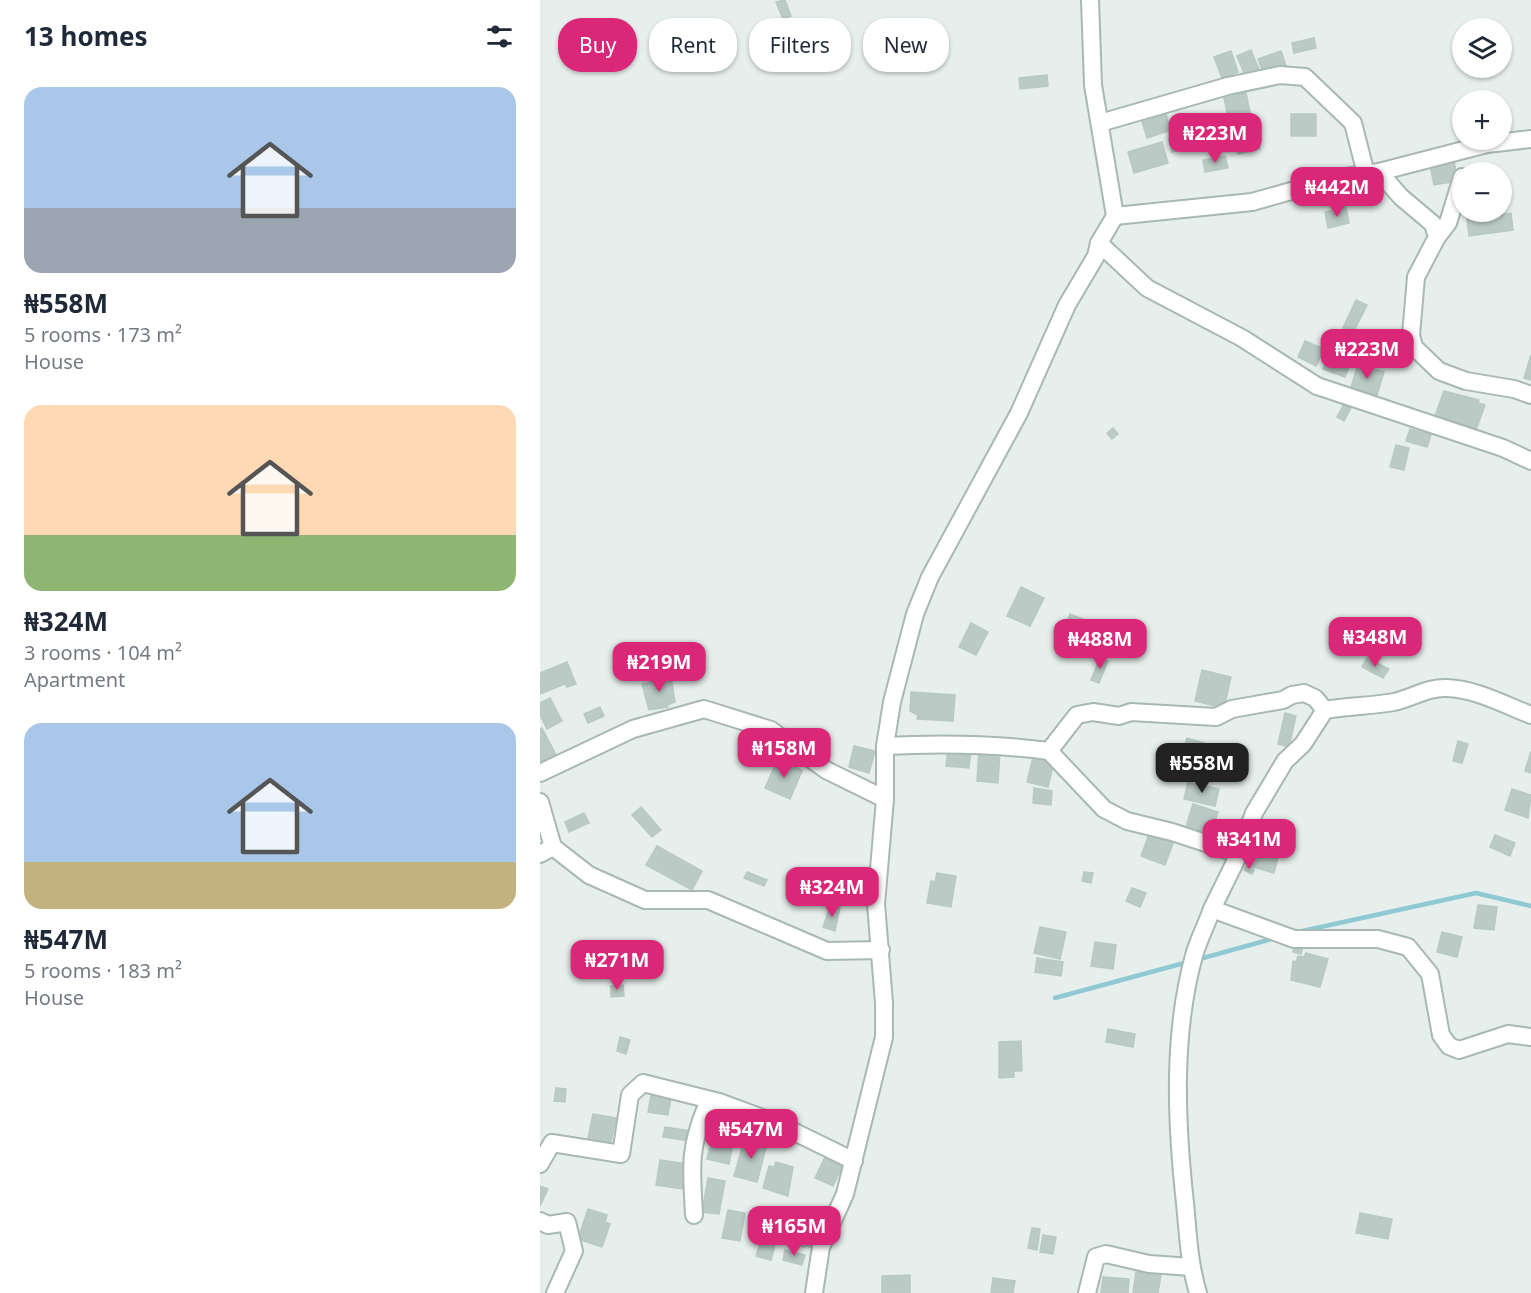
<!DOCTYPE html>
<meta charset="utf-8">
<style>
body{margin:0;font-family:"Noto Sans",sans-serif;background:#f2f2f3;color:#1f2937;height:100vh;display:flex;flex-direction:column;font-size:22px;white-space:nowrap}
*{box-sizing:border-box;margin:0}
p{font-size:20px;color:#747a83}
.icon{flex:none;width:33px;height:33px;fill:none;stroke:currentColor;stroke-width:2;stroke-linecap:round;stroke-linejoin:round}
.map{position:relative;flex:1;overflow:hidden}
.details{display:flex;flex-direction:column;background:#fff;width:540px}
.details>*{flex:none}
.hud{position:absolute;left:18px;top:18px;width:570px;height:54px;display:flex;gap:12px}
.fabs{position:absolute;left:912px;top:18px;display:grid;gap:12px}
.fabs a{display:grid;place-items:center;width:60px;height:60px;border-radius:50%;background:#fff;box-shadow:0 2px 4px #0004;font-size:30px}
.price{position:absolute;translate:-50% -51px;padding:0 14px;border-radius:12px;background:#db2777;color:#fff;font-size:20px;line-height:39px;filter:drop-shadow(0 2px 3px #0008)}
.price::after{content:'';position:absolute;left:50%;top:36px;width:18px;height:14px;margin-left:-9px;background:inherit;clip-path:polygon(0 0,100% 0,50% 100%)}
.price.current{background:#222;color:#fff}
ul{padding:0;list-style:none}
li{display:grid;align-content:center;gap:12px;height:318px;padding:0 24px}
li span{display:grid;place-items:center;height:186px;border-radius:18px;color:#555}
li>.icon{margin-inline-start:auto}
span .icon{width:108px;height:108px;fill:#fffc;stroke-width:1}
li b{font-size:26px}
h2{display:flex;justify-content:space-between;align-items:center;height:72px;padding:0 24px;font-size:26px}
.tag{padding:0 21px;border-radius:24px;background:#fff;box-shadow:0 2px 4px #0004;font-size:21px;line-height:54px}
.tag.current{background:#db2777;color:#fff}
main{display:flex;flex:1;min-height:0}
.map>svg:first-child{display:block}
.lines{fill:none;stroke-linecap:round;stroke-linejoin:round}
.stream{stroke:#8ec9d4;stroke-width:4.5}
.building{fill:#bbcac4;stroke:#b8c9c2;stroke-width:1.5}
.street-casing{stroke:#a8b8b2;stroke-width:20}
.street{stroke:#fff;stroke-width:16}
</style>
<main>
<section class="details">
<h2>13 homes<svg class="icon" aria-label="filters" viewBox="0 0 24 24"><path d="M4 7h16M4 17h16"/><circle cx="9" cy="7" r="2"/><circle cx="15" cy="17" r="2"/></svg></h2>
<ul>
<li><span style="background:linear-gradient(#a9c7e8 65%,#9aa5b1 0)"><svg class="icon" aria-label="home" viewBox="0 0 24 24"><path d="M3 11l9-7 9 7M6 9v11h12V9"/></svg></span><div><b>₦558M</b><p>5 rooms · 173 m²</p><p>House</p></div></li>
<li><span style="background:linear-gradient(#ffd9b3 70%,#8fb573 0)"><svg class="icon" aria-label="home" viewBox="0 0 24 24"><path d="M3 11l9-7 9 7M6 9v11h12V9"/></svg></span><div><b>₦324M</b><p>3 rooms · 104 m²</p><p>Apartment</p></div></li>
<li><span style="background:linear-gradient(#a9c7e8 75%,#c2b280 0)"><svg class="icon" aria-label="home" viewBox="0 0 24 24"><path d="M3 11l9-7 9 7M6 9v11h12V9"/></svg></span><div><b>₦547M</b><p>5 rooms · 183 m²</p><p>House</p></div></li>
</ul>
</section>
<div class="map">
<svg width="991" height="1293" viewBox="0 0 991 1293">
<rect width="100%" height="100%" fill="#e6efeb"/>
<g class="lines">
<!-- stream -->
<g class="stream">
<path d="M758 932 936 893 991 906"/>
<path d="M656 960 735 938"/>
<path d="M515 998 648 962"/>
</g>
</g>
<!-- building -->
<g class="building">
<path d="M245 0 251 16 243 19 236 2Z"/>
<path d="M774 38 776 48 754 53 752 43Z"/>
<path d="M711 50 720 72 706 78 697 56Z"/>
<path d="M691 51 698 72 682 78 674 57Z"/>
<path d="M741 51 746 66 724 75 718 59Z"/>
<path d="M507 75 508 86 480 89 479 78Z"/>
<path d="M706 93 711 117 689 122 684 98Z"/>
<path d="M626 114 631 130 607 138 602 122Z"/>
<rect x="751" y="114" width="25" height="22"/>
<path d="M716 132 720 149 698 154 694 138Z"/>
<path d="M652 134 655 146 632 152 629 140Z"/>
<path d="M622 142 628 163 594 173 588 152Z"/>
<path d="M685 156 688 168 665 172 663 160Z"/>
<path d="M914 161 918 181 894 185 890 165Z"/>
<path d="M965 188 968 206 962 207V189Z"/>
<path d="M806 207 809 223 788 228 785 212Z"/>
<path d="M971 213 973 230 929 236 927 219Z"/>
<path d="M816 300 827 305 813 333 803 328Z"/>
<path d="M765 341 784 349 776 366 758 357Z"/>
<path d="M792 346 814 355 805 377 783 369Z"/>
<path d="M991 355V380L984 378Z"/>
<path d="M818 364 844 372 837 395 811 387Z"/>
<path d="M904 391 939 400 938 403 945 405 936 430 895 416Z"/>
<path d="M804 404 811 408 804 421 797 417Z"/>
<path d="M573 428 578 434 572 439 567 433Z"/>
<path d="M870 429 891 435 887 447 866 441Z"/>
<path d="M856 445 869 448 864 470 850 467Z"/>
<path d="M481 587 504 598 490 626 467 616Z"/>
<path d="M530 614 557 625 547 648 521 637Z"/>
<path d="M431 623 448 632 436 655 419 647Z"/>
<path d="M560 658 568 661 559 683 551 680Z"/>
<path d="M827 658 849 669 843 678 822 667Z"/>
<path d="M27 662 36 684 27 687 25 684 0 694V673Z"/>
<path d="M662 670 691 677 684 708 655 701Z"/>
<path d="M131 676 135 702 127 705 128 707 109 710 102 684Z"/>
<path d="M371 692 415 695 413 721 377 719 378 715 370 711Z"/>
<path d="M10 698 22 721 7 729 0 715V703Z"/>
<path d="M60 707 64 716 48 723 44 714Z"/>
<path d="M745 713 756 716 749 747 738 744Z"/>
<path d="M2 728 16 755 0 763V729Z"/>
<path d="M647 738 671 745 664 769 639 763Z"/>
<path d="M918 741 928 744 922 763 913 761Z"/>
<path d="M314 746 335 751 329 773 309 767Z"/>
<path d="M408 748 431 750 429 768 406 766Z"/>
<path d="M439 750 460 751 458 783 437 781Z"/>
<path d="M991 751V773L985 771Z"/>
<path d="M493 757 514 762 508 787 487 782Z"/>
<path d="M246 760 262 771 250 799 225 788 237 761 244 764Z"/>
<path d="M648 782 679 789 675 806 644 799Z"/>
<path d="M494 788 512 791 511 805 493 803Z"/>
<path d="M972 789 991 795 988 818 965 810Z"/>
<path d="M653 804 678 812 669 838 645 830Z"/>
<path d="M101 807 121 830 112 837 92 815Z"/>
<path d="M44 813 49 823 29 832 25 822Z"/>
<path d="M611 829 635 838 625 865 601 856Z"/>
<path d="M955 835 975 843 970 856 950 847Z"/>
<path d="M714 839 741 846 734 873 710 866Z"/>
<path d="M117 846 162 871 152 890 106 865Z"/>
<path d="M707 865 714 870 712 874 704 870Z"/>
<path d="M207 872 227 880 224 886 204 878Z"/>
<path d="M544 872 553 873 551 883 542 881Z"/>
<path d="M397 873 416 876 411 907 387 903 391 881 395 882Z"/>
<path d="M592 888 606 893 600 907 586 901Z"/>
<path d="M291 904 300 907 295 931 283 927Z"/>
<path d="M938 905 957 907 954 930 934 928Z"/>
<path d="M500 927 526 932 520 959 494 953Z"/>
<path d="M902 932 922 937 917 957 897 952Z"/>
<path d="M555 942 576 945 573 969 551 966Z"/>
<path d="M755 943 763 946 761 954 753 952Z"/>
<path d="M766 953 788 959 780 987 751 980 753 961 756 962 758 956 764 957Z"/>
<path d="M497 958 523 962 521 976 495 972Z"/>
<path d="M83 985 84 996 71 997V986Z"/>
<path d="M568 1029 595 1034 593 1047 566 1042Z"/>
<path d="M80 1037 90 1040 86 1054 77 1051Z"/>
<path d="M481 1041 482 1071H474V1077L459 1078V1042Z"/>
<path d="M16 1088 26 1089 25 1102 14 1101Z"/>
<path d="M111 1095 131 1098 128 1115 108 1112Z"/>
<path d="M53 1114 76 1118 71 1142 48 1138Z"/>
<path d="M125 1127 150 1131 149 1141 123 1137Z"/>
<path d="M205 1138 227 1144 217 1182 194 1176Z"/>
<path d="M171 1143 192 1148 189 1164 167 1159Z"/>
<path d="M285 1157 303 1165 293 1186 275 1178Z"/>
<path d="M120 1160 147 1164 143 1189 116 1185Z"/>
<path d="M236 1162 253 1167 248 1196 223 1188 229 1166 234 1167Z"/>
<path d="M168 1178 185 1181 179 1214 162 1212Z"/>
<path d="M0 1186 8 1189 0 1206Z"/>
<path d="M48 1209 67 1215 65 1222 70 1224 62 1247 38 1239Z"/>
<path d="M188 1210 205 1213 200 1241 182 1238Z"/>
<path d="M820 1213 852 1219 848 1239 816 1233Z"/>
<path d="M246 1225 269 1231 265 1247 242 1242Z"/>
<path d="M492 1228 500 1229 497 1250 488 1248Z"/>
<path d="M503 1235 516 1237 513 1254 500 1252Z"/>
<path d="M222 1237 236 1241 231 1260 216 1256Z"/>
<path d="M268 1240 275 1242 273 1248 266 1246Z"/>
<path d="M245 1250 265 1255 262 1265 243 1260Z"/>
<path d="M596 1272 621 1275 618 1293H593Z"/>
<path d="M370 1275V1293H342V1276Z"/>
<path d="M563 1277 589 1279 588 1293H561Z"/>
<path d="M453 1278 475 1281 473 1293H451Z"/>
</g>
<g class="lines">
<!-- street casing -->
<g class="street-casing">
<g id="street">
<path d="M560 123 688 86 740 75 765 77 813 123 826 174"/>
<path d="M839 172 947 144 991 139"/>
<path d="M575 216 712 202 794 179 839 172 861 197 893 224 897 237 876 277 871 335 874 347 899 371 926 381 974 389 991 395"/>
<path d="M897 237 908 223 922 177"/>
<path d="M559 243 607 288 702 338 777 386 963 448 991 461"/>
<path d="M785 710C807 706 831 706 854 702 872 698 888 687 907 688 936 689 965 705 991 715"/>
<path d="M345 746C399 743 455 744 509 751L537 715 553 712 579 716 591 712 676 717 692 709 743 700 752 695 764 693 775 698 785 710 763 744 745 761 714 813 699 854 672 909"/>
<path d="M509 751 564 809 587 821 632 832 699 854"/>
<path d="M0 773 93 729 164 709 231 730 286 770 345 799"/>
<path d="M0 802 13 847"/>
<path d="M0 854 13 847 49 875 105 900H168L287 951 341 950"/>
<path d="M0 1164 12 1143 81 1154 90 1095 103 1083 179 1102"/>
<path d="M154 1215C152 1171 148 1152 165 1110L179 1102 236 1123 314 1161"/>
<path d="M0 1221 8 1225 27 1222 34 1251 15 1293"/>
<path d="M274 1293 281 1247 305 1194 344 1037V1003L336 904 345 799V746L352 702 375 614 390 577 479 413 527 305 556 256 559 243 575 216 553 85 550 0"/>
<path d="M547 1293 556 1257 566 1254 609 1264 651 1267"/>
<path d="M658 1293C649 1263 648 1234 645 1203 636 1121 632 1032 655 952 660 937 667 923 672 909L754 939H838L868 947 890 974 901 1035 909 1046 919 1050 968 1034 991 1037"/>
</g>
</g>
<!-- street -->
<use href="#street" class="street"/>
</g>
</svg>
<div class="fabs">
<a><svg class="icon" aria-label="layers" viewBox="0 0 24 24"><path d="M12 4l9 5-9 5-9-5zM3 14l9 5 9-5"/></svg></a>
<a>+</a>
<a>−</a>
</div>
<b class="price" style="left:675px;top:164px">₦223M</b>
<b class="price" style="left:797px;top:218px">₦442M</b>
<b class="price" style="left:827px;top:380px">₦223M</b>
<b class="price" style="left:835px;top:668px">₦348M</b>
<b class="price" style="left:560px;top:670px">₦488M</b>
<b class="price" style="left:119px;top:693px">₦219M</b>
<b class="price" style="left:244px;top:779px">₦158M</b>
<b class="price current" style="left:662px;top:794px">₦558M</b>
<b class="price" style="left:709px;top:870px">₦341M</b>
<b class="price" style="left:292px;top:918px">₦324M</b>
<b class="price" style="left:77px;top:991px">₦271M</b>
<b class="price" style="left:211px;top:1160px">₦547M</b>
<b class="price" style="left:254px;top:1257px">₦165M</b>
<div class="hud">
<a class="tag current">Buy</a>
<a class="tag">Rent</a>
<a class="tag">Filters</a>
<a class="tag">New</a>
</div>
</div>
</main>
